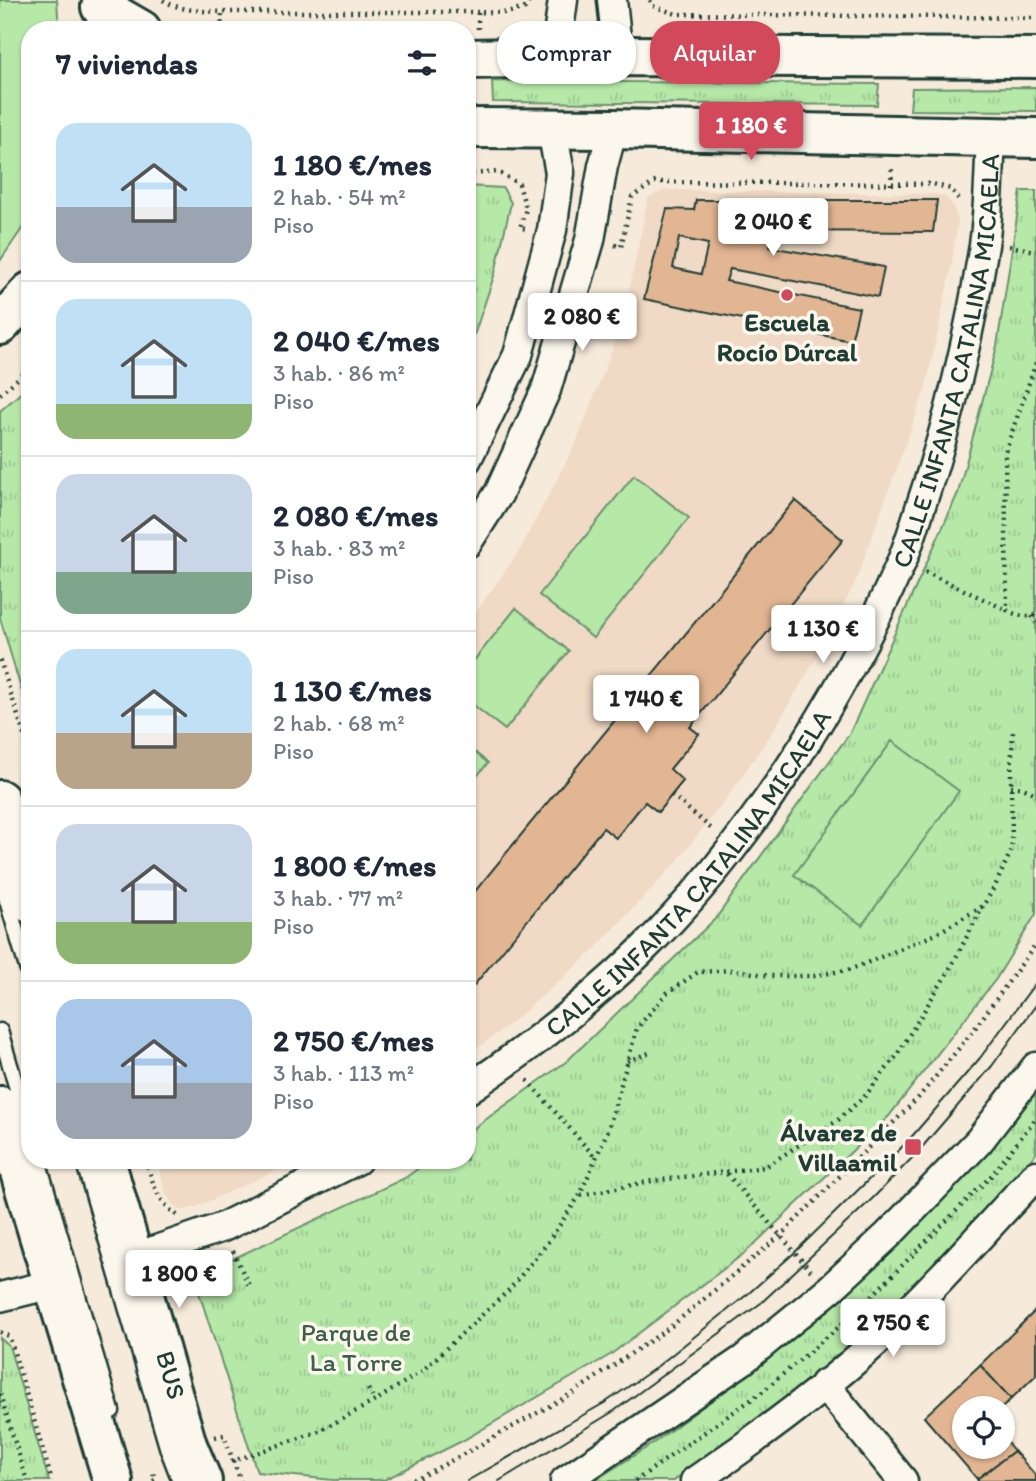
<!DOCTYPE html>
<html lang="es">
<meta charset="utf-8">
<style>
body{margin:0;font-family:Itim,sans-serif;background:#f2f2f3;color:#1f2937;height:100vh;display:flex;flex-direction:column;font-size:26px;white-space:nowrap}
*{box-sizing:border-box;margin:0}
p{font-size:23px;color:#747a83}
.icon{flex:none;width:38px;height:38px;fill:none;stroke:currentColor;stroke-width:2;stroke-linecap:round;stroke-linejoin:round}
.map{position:relative;flex:1;overflow:hidden}
.details{position:absolute;left:21px;top:21px;width:455px;height:1148px;display:flex;flex-direction:column;background:#fff;border-radius:28px;box-shadow:0 2px 5px #0004}
.details>*{flex:none}
.hud{position:absolute;left:497px;top:21px;width:434px;height:63px;display:flex;gap:14px}
.tools{position:absolute;left:952px;top:1396px;display:grid;gap:14px}
.tools a{display:grid;place-items:center;width:63px;height:63px;border-radius:50%;background:#fff;box-shadow:0 2px 5px #0004;font-size:35px}
.price{position:absolute;translate:-50% -60px;padding:0 16px;border-radius:7px;background:#fff;color:#222;font-size:23px;line-height:46px;filter:drop-shadow(0 2px 4px #0008)}
.price::after{content:'';position:absolute;left:50%;top:42px;width:21px;height:16px;margin-left:-10px;background:inherit;clip-path:polygon(0 0,100% 0,50% 100%)}
.price.selected{background:#d1495b;color:#fff}
ul{padding:0;list-style:none}
li{display:flex;align-items:center;gap:21px;height:175px;padding:0 35px}
li+li{border-top:2px solid #e0e1e3}
li span{display:grid;place-items:center;flex:none;width:196px;height:140px;border-radius:21px;color:#555}
li>.icon{margin-inline-start:auto}
span .icon{width:84px;height:84px;fill:#fffc;stroke-width:1}
li b{font-size:30px}
h2{display:flex;justify-content:space-between;align-items:center;height:84px;padding:0 35px;font-size:30px}
.chip{padding:0 24px;border-radius:28px;background:#fff;box-shadow:0 2px 5px #0004;font-size:24px;line-height:63px}
.chip.selected{background:#d1495b;color:#fff}
.map>svg:first-child{display:block}
.built{fill:#f0dac5}
.grass{fill:url(#grass-tufts);stroke:#6a926e;stroke-width:2}
.garden{fill:#b6e8a8;stroke:#6a926e;stroke-width:2}
.building{fill:#e3b693;stroke:#1f3d34;stroke-width:2;fill-rule:evenodd}
.lines{fill:none;stroke-linecap:round;stroke-linejoin:round}
.lane-casing{stroke:#1f3d34;stroke-width:19}
.street-casing{stroke:#1f3d34;stroke-width:33}
.secondary-casing{stroke:#1f3d34;stroke-width:44}
.path{stroke:#1f3d34;stroke-width:4.5;stroke-dasharray:2 5;stroke-linecap:butt}
.lane{stroke:#fbf7ec;stroke-width:14}
.street{stroke:#fbf7ec;stroke-width:28}
.secondary{stroke:#fbf7ec;stroke-width:38}
.tram{stroke:#1f3d34;stroke-width:2}
.poi-dot{fill:#d1495b;stroke:#fbf7ec;stroke-width:2.5}
.labels{text-anchor:middle;dominant-baseline:central;stroke-width:7;stroke-linejoin:round;paint-order:stroke}
.poi-label{font-size:26px;font-weight:bold;fill:#1f3d34;stroke:#fbf7ec}
.street-label{font-size:26px;fill:#1f3d34;stroke:#fbf7ec}
.park-label{font-size:26px;fill:#3d5f4b;stroke:#fbf7ec}
</style>
<div class="map">
<svg width="1036" height="1481" viewBox="0 0 1036 1481">
<defs>
<pattern id="grass-tufts" width="24" height="20" patternUnits="userSpaceOnUse" patternTransform="scale(1.75)"><rect width="24" height="20" fill="#b6e8a8"/><path d="M3 7l-1-3M5 7V3M7 7l1-3M15 17l-1-3M17 17v-4M19 17l1-3" fill="none" stroke="#9cc891"/></pattern>
</defs>
<rect width="100%" height="100%" fill="#f6eada"/>
<filter id="ink" filterUnits="userSpaceOnUse"><feTurbulence type="fractalNoise" baseFrequency=".0143" numOctaves="2"/><feDisplacementMap in="SourceGraphic" scale="14" xChannelSelector="R" yChannelSelector="G"/><feConvolveMatrix kernelMatrix="1 2 1 2 8 2 1 2 1" color-interpolation-filters="sRGB"/></filter>
<g filter="url(#ink)">
<!-- built -->
<g class="built">
<path d="M665 190 935 194 946 197 953 205 958 220 951 269 926 387 856 581 813 664 773 731 728 797 673 866 592 952 510 1024 467 1056V625L519 551 576 443 623 321 648 198Z"/>
<path d="M156 1160H299L196 1207 185 1210H178L167 1196Z"/>
</g>
<!-- grass -->
<g class="grass">
<path d="M492 81 879 84 877 105 493 102Z"/>
<path d="M1036 87V111L910 110 912 88Z"/>
<path d="M467 186 503 188 511 203 495 273 467 356Z"/>
<path d="M1021 191H1036V914L996 979 889 1116 746 1252 610 1355 462 1441 384 1480H333L257 1472 194 1277 405 1178 430 1160H467V1133L567 1061 716 918 850 733 958 493 997 346Z"/>
<path d="M30 385V719L0 618V411Z"/>
<path d="M1036 1084V1153L1007 1189 863 1335 787 1399 674 1481H594L652 1444 750 1372 827 1310 894 1248Z"/>
<path d="M0 1338 9 1346 49 1481H0Z"/>
</g>
<!-- garden -->
<g class="garden">
<path d="M0 0H57L59 30H30V217L0 261Z"/>
<path d="M634 475 689 518 593 638 539 595Z"/>
<path d="M516 608 569 651 505 730 467 700V669Z"/>
<path d="M892 741 959 791 862 925 794 875Z"/>
<path d="M467 746 488 763 467 788Z"/>
</g>
<!-- building -->
<g class="building">
<path d="M696 200H937L933 232 773 231 770 247 884 267 878 297 730 269 726 281 859 308 851 341 644 299 667 209 694 210ZM679 238 708 244 701 274 673 268Z"/>
<path d="M795 500 843 540 690 727 699 734 670 769 683 781 658 812 645 802 616 838 603 828 467 994V901Z"/>
<path d="M1036 1310V1375L1011 1399 980 1365Z"/>
<path d="M980 1365 1011 1399 1001 1409H964V1447H1003V1437L1014 1451 977 1479 924 1417Z"/>
<path d="M1014 1451 1036 1476V1481H978L977 1479Z"/>
</g>
<g class="lines">
<!-- lane casing -->
<g class="lane-casing">
<g id="lane">
<path d="M0 877 30 978"/>
<path d="M0 1031 30 1133"/>
<path d="M38 1160 112 1411"/>
<path d="M83 1160 168 1450 180 1481"/>
</g>
</g>
<!-- street casing -->
<g class="street-casing">
<g id="street">
<path d="M612 0 618 56"/>
<path d="M555 58 563 0"/>
<path d="M467 459 518 355 552 230 560 173 552 130"/>
<path d="M467 543 499 493 546 390 590 240 603 166 613 129"/>
<path id="s1" d="M467 1090C528 1049 587 1003 640 952 747 848 841 700 901 563 910 542 916 520 923 499 951 416 970 332 984 245 989 210 989 173 991 138"/>
<path d="M133 1258 223 1227 357 1160"/>
<path d="M0 1297 53 1284"/>
<path d="M824 1384 903 1481"/>
<path d="M565 1481 743 1360 830 1289 888 1235 979 1141 1036 1067"/>
<path d="M695 1481C755 1440 823 1390 877 1341 933 1289 984 1231 1036 1175"/>
</g>
</g>
<!-- secondary casing -->
<g class="secondary-casing">
<g id="secondary">
<path d="M101 7 141 30"/>
<path d="M467 59 618 56 1036 58"/>
<path d="M467 128 613 129 1036 138"/>
<path d="M0 325 30 292"/>
<path d="M0 800 30 903"/>
<path d="M0 1106 113 1481"/>
<path d="M105 1160 187 1445 202 1481"/>
</g>
</g>
<!-- path -->
<g class="path">
<path d="M163 0C180 11 202 11 222 12H478"/>
<path d="M650 0 653 6 676 14 1036 18"/>
<path d="M478 29V12L507 13 525 8 530 0"/>
<path d="M221 30 222 12"/>
<path d="M470 157 469 174 498 172 519 184 526 209 520 228 528 229"/>
<path d="M891 185 892 165"/>
<path d="M615 245 621 247 632 197 655 182 933 184 951 189 961 202"/>
<path d="M1009 246 1036 251"/>
<path d="M1036 363 1005 452 1007 610C1014 615 1028 618 1036 615"/>
<path d="M0 394 30 368"/>
<path d="M925 572 1007 610"/>
<path d="M1032 616 1036 623"/>
<path d="M0 660 30 753"/>
<path d="M1011 786 1023 788 1036 794"/>
<path d="M672 795 714 831"/>
<path d="M627 1061 649 1053"/>
<path d="M527 1080 596 1158"/>
<path d="M146 1160C153 1184 157 1201 178 1216"/>
<path d="M727 1174 811 1271"/>
<path d="M581 1195 652 1181 765 1167 838 1120 866 1095 895 1058 951 967 983 906"/>
<path d="M233 1251 250 1288"/>
<path d="M0 1332 9 1336 11 1342 52 1481"/>
<path d="M368 1389 375 1401"/>
<path d="M0 1394 27 1481"/>
<path d="M215 1437 224 1435 233 1461 317 1432 375 1401 422 1371 509 1290 546 1245 580 1195 608 1130 637 1028 667 993 698 972 734 970 771 976H814L852 969 936 934 983 906 995 886 1012 849 1011 773 1013 731"/>
<path d="M233 1461 241 1481"/>
<path d="M153 1481 155 1480 153 1473"/>
<path d="M406 1481 419 1478 471 1450 573 1393 669 1328 780 1236 919 1097 973 1031 1036 944"/>
<path d="M635 1481 762 1392 854 1314 992 1175 1036 1118"/>
</g>
<!-- lane -->
<use href="#lane" class="lane"/>
<!-- street -->
<use href="#street" class="street"/>
<!-- secondary -->
<use href="#secondary" class="secondary"/>
<!-- tram -->
<g class="tram">
<path d="M467 1481 606 1402 654 1369 749 1293 794 1253 907 1142 980 1058 1036 982"/>
<path d="M499 1481 614 1411 761 1303 872 1199 917 1153 992 1066 1036 1005"/>
</g>
</g>
</g>
<!-- markers -->
<g class="poi-dot">
<circle cx="787" cy="295" r="7"/>
<rect x="904" y="1138" width="18" height="18" rx="3.5"/>
</g>
<g class="labels">
<!-- poi labels -->
<g class="poi-label">
<text x="787" y="322">Escuela<tspan x="787" dy="30">Rocío Dúrcal</tspan></text>
<text x="897" y="1132" text-anchor="end">Álvarez de<tspan x="897" dy="30">Villaamil</tspan></text>
</g>
<!-- street labels -->
<g class="street-label">
<text stroke="none"><textPath href="#s1" startOffset="901">CALLE INFANTA CATALINA MICAELA</textPath></text>
<text stroke="none"><textPath href="#s1" startOffset="313">CALLE INFANTA CATALINA MICAELA</textPath></text>
<text transform="translate(171 1375) rotate(74)">BUS</text>
</g>
<!-- park labels -->
<g class="park-label">
<text x="356" y="1332">Parque de<tspan x="356" dy="30">La Torre</tspan></text>
</g>
</g>
</svg>
<div class="tools">
<a><svg class="icon" aria-label="locate" viewBox="0 0 24 24"><circle cx="12" cy="12" r="6"/><path d="M12 2v4M12 18v4M2 12h4M18 12h4"/></svg></a>
</div>
<b class="price selected" style="left:751px;top:162px">1 180 €</b>
<b class="price" style="left:773px;top:258px">2 040 €</b>
<b class="price" style="left:582px;top:353px">2 080 €</b>
<b class="price" style="left:823px;top:665px">1 130 €</b>
<b class="price" style="left:646px;top:735px">1 740 €</b>
<b class="price" style="left:179px;top:1310px">1 800 €</b>
<b class="price" style="left:893px;top:1359px">2 750 €</b>
<div class="hud">
<a class="chip">Comprar</a>
<a class="chip selected">Alquilar</a>
</div>
<section class="details">
<h2>7 viviendas<svg class="icon" aria-label="filters" viewBox="0 0 24 24"><path d="M4 7h16M4 17h16"/><circle cx="9" cy="7" r="2"/><circle cx="15" cy="17" r="2"/></svg></h2>
<ul>
<li><span style="background:linear-gradient(#bfe0f5 60%,#9aa5b1 0)"><svg class="icon" aria-label="home" viewBox="0 0 24 24"><path d="M3 11l9-7 9 7M6 9v11h12V9"/></svg></span><div><b>1 180 €/mes</b><p>2 hab. · 54 m²</p><p>Piso</p></div></li>
<li><span style="background:linear-gradient(#bfe0f5 75%,#8fb573 0)"><svg class="icon" aria-label="home" viewBox="0 0 24 24"><path d="M3 11l9-7 9 7M6 9v11h12V9"/></svg></span><div><b>2 040 €/mes</b><p>3 hab. · 86 m²</p><p>Piso</p></div></li>
<li><span style="background:linear-gradient(#c9d6e8 70%,#7fa58c 0)"><svg class="icon" aria-label="home" viewBox="0 0 24 24"><path d="M3 11l9-7 9 7M6 9v11h12V9"/></svg></span><div><b>2 080 €/mes</b><p>3 hab. · 83 m²</p><p>Piso</p></div></li>
<li><span style="background:linear-gradient(#bfe0f5 60%,#b9a48a 0)"><svg class="icon" aria-label="home" viewBox="0 0 24 24"><path d="M3 11l9-7 9 7M6 9v11h12V9"/></svg></span><div><b>1 130 €/mes</b><p>2 hab. · 68 m²</p><p>Piso</p></div></li>
<li><span style="background:linear-gradient(#c9d6e8 70%,#8fb573 0)"><svg class="icon" aria-label="home" viewBox="0 0 24 24"><path d="M3 11l9-7 9 7M6 9v11h12V9"/></svg></span><div><b>1 800 €/mes</b><p>3 hab. · 77 m²</p><p>Piso</p></div></li>
<li><span style="background:linear-gradient(#a9c7e8 60%,#9aa5b1 0)"><svg class="icon" aria-label="home" viewBox="0 0 24 24"><path d="M3 11l9-7 9 7M6 9v11h12V9"/></svg></span><div><b>2 750 €/mes</b><p>3 hab. · 113 m²</p><p>Piso</p></div></li>
</ul>
</section>
</div>
